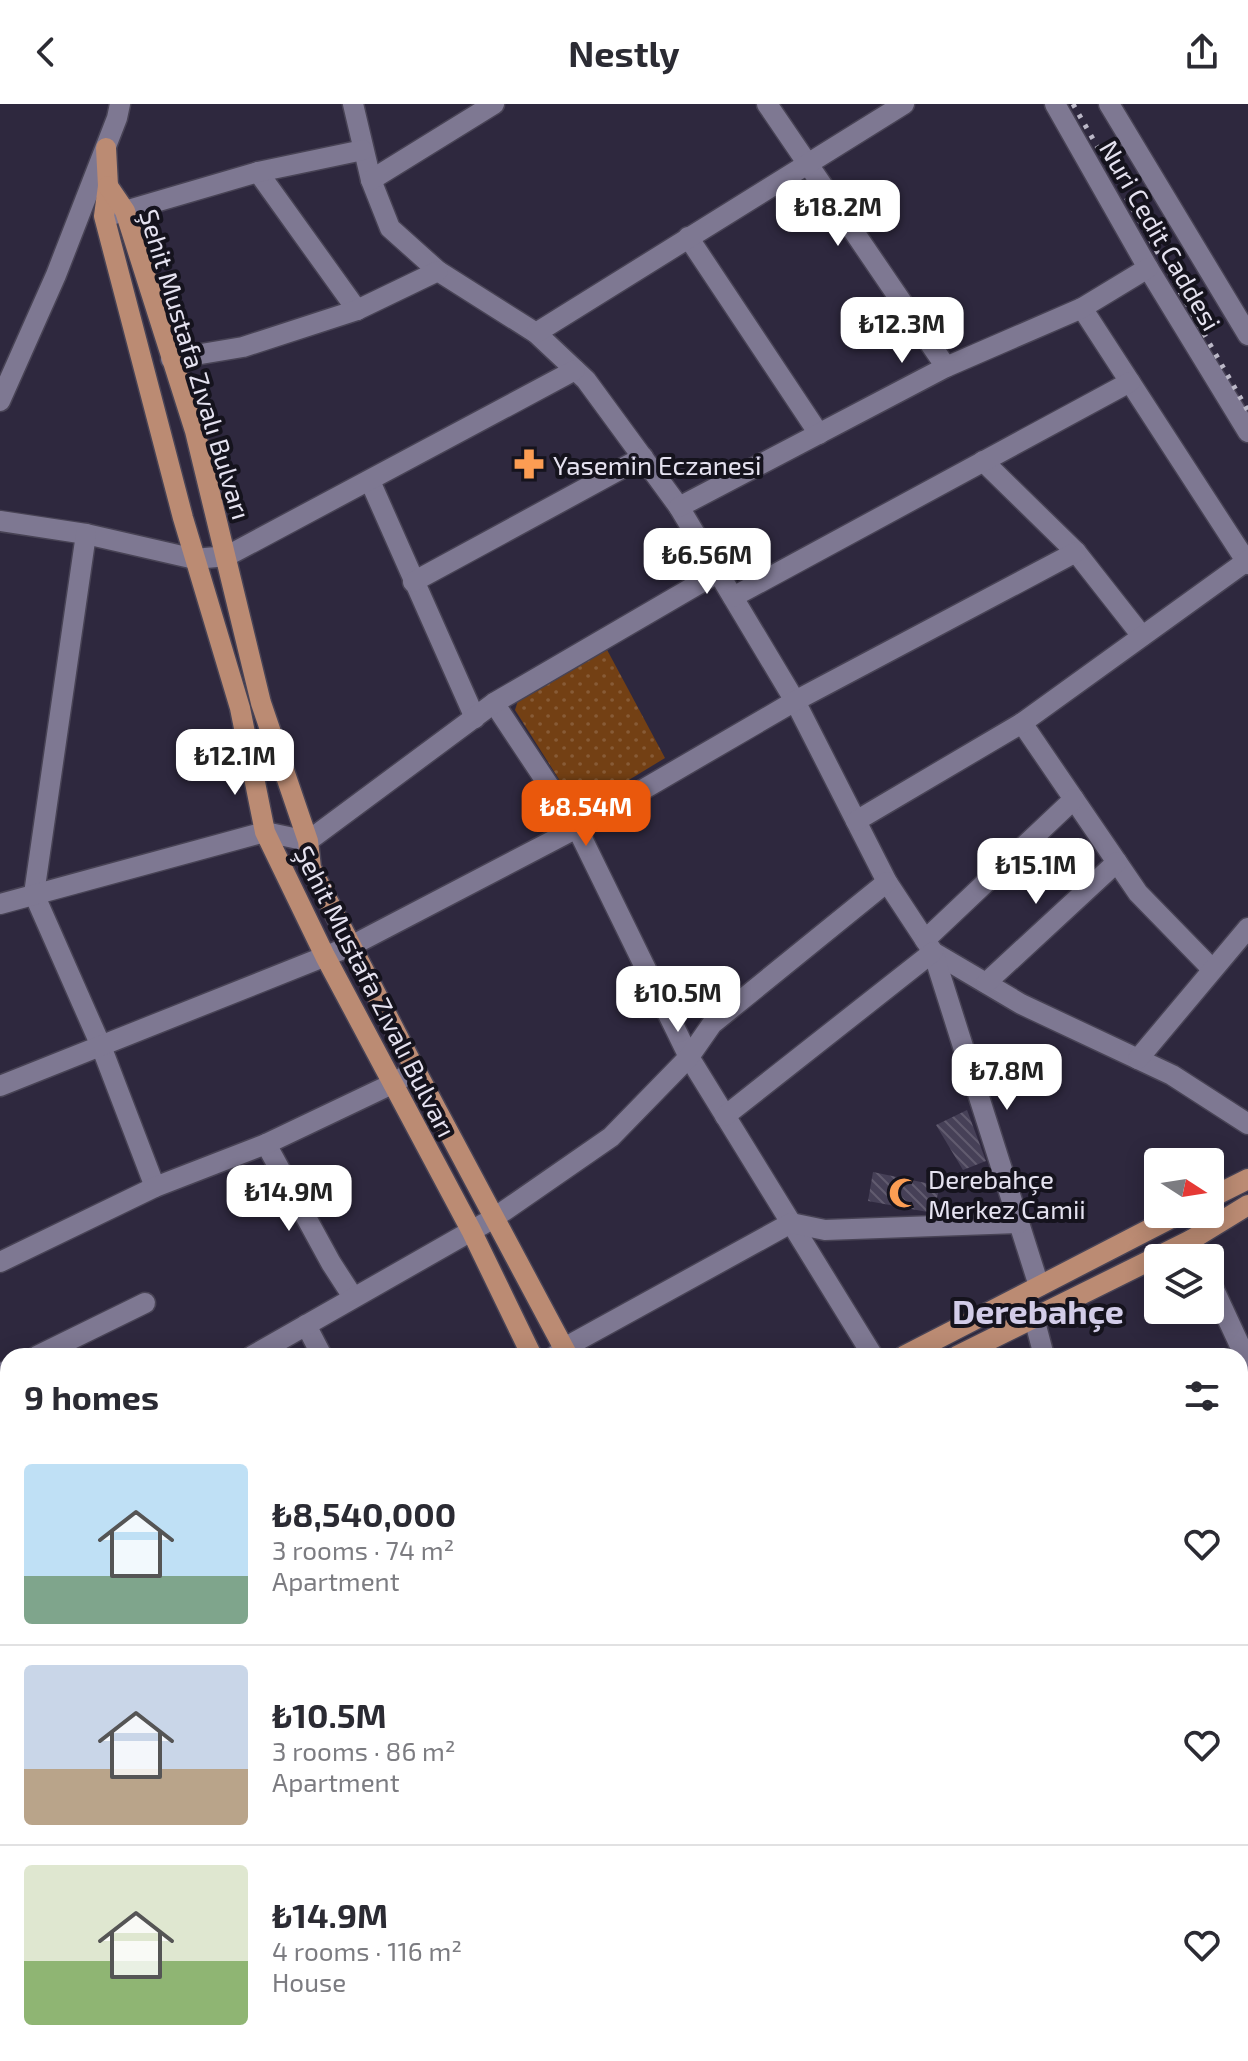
<!DOCTYPE html>
<meta charset="utf-8">
<style>
body{margin:0;font-family:"Exo 2",sans-serif;background:#f7f7f7;color:#2b2b33;height:100vh;display:flex;flex-direction:column;font-size:30px;white-space:nowrap}
*{box-sizing:border-box;margin:0}
p{font-size:26px;color:#7c7c81}
.icon{flex:none;width:44px;height:44px;fill:none;stroke:currentColor;stroke-width:2;stroke-linecap:round;stroke-linejoin:round}
.map{position:relative;flex:1;overflow:hidden}
.details{position:absolute;left:0px;top:1244px;width:1248px;height:714px;display:flex;flex-direction:column;background:#fff;border-radius:24px 24px 0 0;box-shadow:0 4px 20px #0003}
.details>*{flex:none}
.needle{width:52px;rotate:102deg}
.buttons{position:absolute;left:1144px;top:1044px;display:grid;gap:16px}
.buttons a{display:grid;place-items:center;width:80px;height:80px;border-radius:8px;background:#fff;box-shadow:0 4px 20px #0003;font-size:40px}
.price{position:absolute;translate:-50% -68px;padding:0 18px;border-radius:16px;background:#fff;color:#222;font-size:26px;line-height:52px;filter:drop-shadow(0 2px 4px #0008)}
.price::after{content:'';position:absolute;left:50%;top:48px;width:24px;height:18px;margin-left:-12px;background:inherit;clip-path:polygon(0 0,100% 0,50% 100%)}
.price.on{background:#ea580c;color:#fff}
ul{padding:0;list-style:none}
li{display:flex;align-items:center;gap:24px;height:200px;padding:0 24px}
li+li{border-top:2px solid #e1e1e2}
li span{display:grid;place-items:center;flex:none;width:224px;height:160px;border-radius:8px;color:#555}
li>.icon{margin-inline-start:auto}
span .icon{width:96px;height:96px;fill:#fffc;stroke-width:1}
li b{font-size:34px}
h2{display:flex;justify-content:space-between;align-items:center;height:96px;padding:0 24px;font-size:34px}
header{display:flex;justify-content:space-between;align-items:center;height:104px;padding:0 24px;background:#fff;font-size:36px;font-weight:700}
.map>svg:first-child{display:block}
.grass{fill:url(#grass-dots)}
.water{fill:url(#water-waves);stroke:#564470;stroke-width:2}
.lines{fill:none;stroke-linecap:round;stroke-linejoin:round}
.river{stroke:#190039;stroke-width:28}
.building{fill:url(#building-back-hatch)}
.minor-casing{stroke:#484355;stroke-width:23}
.major-casing{stroke:#484355;stroke-width:23}
.minor{stroke:#7e7892;stroke-width:20}
.major{stroke:#bb8b73;stroke-width:20}
.rail{stroke:#bbb8c7;stroke-width:5;stroke-dasharray:4 8;stroke-linecap:butt}
.labels{text-anchor:middle;dominant-baseline:central;stroke-width:8;stroke-linejoin:round;paint-order:stroke}
.street-label{font-size:26px;fill:#e5e2f0;stroke:#15131d}
.poi-label{font-size:26px;fill:#e5e2f0;stroke:#15131d;text-anchor:start}
.district-label{font-size:34px;font-weight:bold;fill:#d2cce8;stroke:#15131d}
</style>
<header><svg class="icon" aria-label="back" viewBox="0 0 24 24"><path d="M15 5l-7 7 7 7"/></svg>Nestly<svg class="icon" aria-label="share" viewBox="0 0 24 24"><path d="M12 15V3M7 8l5-5 5 5M5 13v7h14v-7"/></svg></header>
<div class="map">
<svg width="1248" height="1957" viewBox="0 0 1248 1957">
<defs>
<pattern id="grass-dots" width="8" height="8" patternUnits="userSpaceOnUse" patternTransform="scale(2)"><rect width="8" height="8" fill="#734014"/><path d="M2 2h.1M6 6h.1" fill="none" stroke="#875b36" stroke-width="1.8" stroke-linecap="round"/></pattern>
<pattern id="water-waves" width="16" height="10" patternUnits="userSpaceOnUse" patternTransform="scale(2)"><rect width="16" height="10" fill="#190039"/><path d="M0 5q4-4 8 0t8 0" fill="none" stroke="#3a2556"/></pattern>
<pattern id="building-back-hatch" width="6" height="6" patternUnits="userSpaceOnUse" patternTransform="scale(2)"><rect width="6" height="6" fill="#464057"/><path d="M-1 5l2 2M0 0l6 6M5-1l2 2" fill="none" stroke="#615b6f"/></pattern>
</defs>
<rect width="100%" height="100%" fill="#2e283e"/>
<!-- grass -->
<g class="grass">
<path d="M605 542 665 654 586 702 574 699 515 606 520 590Z"/>
<path d="M1248 1735V1802L1240 1804V1736Z"/>
</g>
<!-- water -->
<g class="water">
<path d="M0 1606 8 1617V1738L0 1725Z"/>
<path d="M146 1950H248L254 1957H152Z"/>
</g>
<g class="lines">
<!-- river -->
<path class="river" d="M147 1950 151 1957"/>
</g>
<!-- building -->
<g class="building">
<path d="M967 1006 986 1057 963 1066 936 1021Z"/>
<path d="M873 1068 940 1082 933 1109 868 1097Z"/>
</g>
<g class="lines">
<!-- minor casing -->
<g class="minor-casing">
<g id="minor">
<path d="M353 0 371 76 390 124 438 167 536 229 586 276 679 403 795 597 887 778 933 848 1021 900 1172 971 1248 1020"/>
<path d="M767 0 946 263"/>
<path d="M1055 0 1148 164 1248 328"/>
<path d="M1109 0 1248 231"/>
<path d="M258 68 357 206"/>
<path d="M371 76 494 0"/>
<path d="M111 111 258 68 363 46"/>
<path d="M688 133 819 330"/>
<path d="M1082 204 1248 460"/>
<path d="M536 229 904 0"/>
<path d="M171 255 243 243 357 206 438 167"/>
<path d="M0 297 56 171 117 14 120 0"/>
<path d="M983 357 1076 448 1142 532"/>
<path d="M370 377 475 614"/>
<path d="M679 403 946 263 1082 204 1148 164"/>
<path d="M0 417 86 430 195 455 227 452 575 266"/>
<path d="M86 430 34 790 101 942 155 1083"/>
<path d="M413 478 643 353"/>
<path d="M733 493 1130 278"/>
<path d="M494 599 577 724 689 953 873 1252"/>
<path d="M1022 619 1138 789 1212 865"/>
<path d="M856 717 1022 619 1248 456"/>
<path d="M0 800 265 728 308 737 494 599 719 468"/>
<path d="M925 836 1074 695"/>
<path d="M933 848 1039 1182"/>
<path d="M986 879 1117 758"/>
<path d="M1138 955 1248 824"/>
<path d="M0 982 351 842 577 724 795 597 1076 448"/>
<path d="M725 1012 933 848"/>
<path d="M266 1040 331 1159 353 1193"/>
<path d="M1191 1136 1199 1154"/>
<path d="M0 1158 155 1083 266 1040 394 979 415 966"/>
<path d="M1210 1177 1248 1259"/>
<path d="M1034 1214 1044 1252"/>
<path d="M306 1221 322 1252"/>
<path d="M37 1252 145 1199"/>
<path d="M252 1252 494 1114 611 1033 689 953 712 920 887 778"/>
<path d="M555 1252 564 1244 791 1119 825 1126 1019 1119"/>
<path d="M0 1270 8 1266"/>
<path d="M1240 1349 1248 1347"/>
<path d="M0 1393 8 1408"/>
<path d="M1240 1423 1248 1420"/>
<path d="M1240 1728 1248 1726"/>
<path d="M1240 1884 1248 1902"/>
<path d="M376 1950 386 1957"/>
<path d="M938 1950 940 1957"/>
<path d="M1058 1950 1059 1957"/>
<path d="M1240 1950 1248 1951"/>
<path d="M403 1957 404 1950"/>
<path d="M742 1957 744 1950"/>
<path d="M912 1957 923 1950"/>
</g>
</g>
<!-- major casing -->
<g class="major-casing">
<g id="major">
<path d="M106 44 108 82 104 112 183 414 240 604 265 728 325 852 471 1126 532 1252"/>
<path d="M108 82 125 107 195 327 261 599 308 737 311 764 408 952 568 1252"/>
<path d="M1210 1094 1248 1075"/>
<path d="M904 1252 1179 1110"/>
<path d="M957 1252 1191 1136 1248 1101"/>
<path d="M574 1957 576 1950"/>
<path d="M602 1957 604 1950"/>
</g>
</g>
<!-- minor -->
<use href="#minor" class="minor"/>
<!-- major -->
<use href="#major" class="major"/>
<!-- rail -->
<path class="rail" d="M1073 0 1248 307"/>
</g>
<!-- icons -->
<defs>
<g id="pharmacy-bare" transform="scale(2.4)"><path d="M-2-6h4v4h4v4h-4v4h-4v-4h-4v-4h4Z" fill="#fc9d53" stroke="#15131d" stroke-width="2.5" paint-order="stroke"/></g>
<g id="mosque-bare" transform="scale(2.4)"><path d="M3.5-4.9A6 6 0 1 0 3.5 4.9A5 5 0 1 1 3.5-4.9Z" fill="#fc9d53" stroke="#15131d" stroke-width="2.5" paint-order="stroke"/></g>
</defs>
<g fill-rule="evenodd">
<use href="#pharmacy-bare" x="529" y="360"/>
<use href="#mosque-bare" x="904" y="1089"/>
</g>
<g class="labels">
<!-- street labels -->
<g class="street-label">
<text transform="translate(1161 131) rotate(60)">Nuri Cedit Caddesi</text>
<text transform="translate(196 260) rotate(73)">Şehit Mustafa Zıvalı Bulvarı</text>
<text transform="translate(376 887) rotate(63)">Şehit Mustafa Zıvalı Bulvarı</text>
</g>
<!-- poi labels -->
<g class="poi-label">
<text x="553" y="360">Yasemin Eczanesi</text>
<text x="928" y="1074">Derebahçe<tspan x="928" dy="30">Merkez Camii</tspan></text>
</g>
<!-- district labels -->
<g class="district-label">
<text x="1038" y="1206">Derebahçe</text>
</g>
</g>
</svg>
<div class="buttons">
<a><svg class="needle" viewBox="-14 -14 28 28"><path d="M0-13l5 13h-10z" fill="#e53935"/><path d="M0 13l5-13h-10z" fill="#7c7c81"/></svg></a>
<a><svg class="icon" aria-label="layers" viewBox="0 0 24 24"><path d="M12 4l9 5-9 5-9-5zM3 14l9 5 9-5"/></svg></a>
</div>
<b class="price" style="left:838px;top:144px">₺18.2M</b>
<b class="price" style="left:902px;top:261px">₺12.3M</b>
<b class="price" style="left:707px;top:492px">₺6.56M</b>
<b class="price" style="left:235px;top:693px">₺12.1M</b>
<b class="price on" style="left:586px;top:744px">₺8.54M</b>
<b class="price" style="left:1036px;top:802px">₺15.1M</b>
<b class="price" style="left:678px;top:930px">₺10.5M</b>
<b class="price" style="left:1007px;top:1008px">₺7.8M</b>
<b class="price" style="left:289px;top:1129px">₺14.9M</b>
<section class="details">
<h2>9 homes<svg class="icon" aria-label="filters" viewBox="0 0 24 24"><path d="M4 7h16M4 17h16"/><circle cx="9" cy="7" r="2"/><circle cx="15" cy="17" r="2"/></svg></h2>
<ul>
<li><span style="background:linear-gradient(#bfe0f5 70%,#7fa58c 0)"><svg class="icon" aria-label="home" viewBox="0 0 24 24"><path d="M3 11l9-7 9 7M6 9v11h12V9"/></svg></span><div><b>₺8,540,000</b><p>3 rooms · 74 m²</p><p>Apartment</p></div><svg class="icon" aria-label="heart" viewBox="0 0 24 24"><path d="M12 20l-8-8c-3-5 5-10 8-4 3-6 11-1 8 4z"/></svg></li>
<li><span style="background:linear-gradient(#c9d6e8 65%,#b9a48a 0)"><svg class="icon" aria-label="home" viewBox="0 0 24 24"><path d="M3 11l9-7 9 7M6 9v11h12V9"/></svg></span><div><b>₺10.5M</b><p>3 rooms · 86 m²</p><p>Apartment</p></div><svg class="icon" aria-label="heart" viewBox="0 0 24 24"><path d="M12 20l-8-8c-3-5 5-10 8-4 3-6 11-1 8 4z"/></svg></li>
<li><span style="background:linear-gradient(#dfe7d0 60%,#8fb573 0)"><svg class="icon" aria-label="home" viewBox="0 0 24 24"><path d="M3 11l9-7 9 7M6 9v11h12V9"/></svg></span><div><b>₺14.9M</b><p>4 rooms · 116 m²</p><p>House</p></div><svg class="icon" aria-label="heart" viewBox="0 0 24 24"><path d="M12 20l-8-8c-3-5 5-10 8-4 3-6 11-1 8 4z"/></svg></li>
</ul>
</section>
</div>
